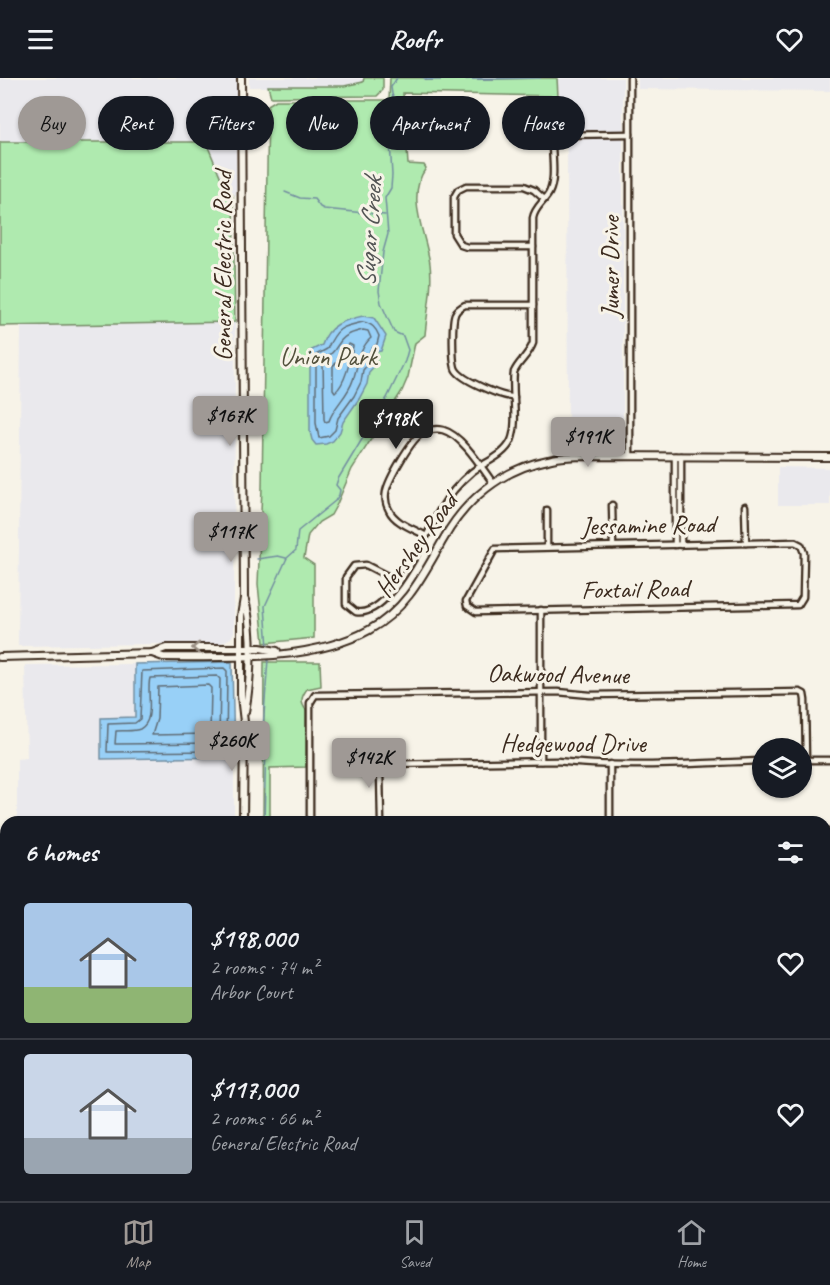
<!DOCTYPE html>
<meta charset="utf-8">
<style>
body{margin:0;font-family:Caveat,sans-serif;background:#242831;color:#f1f3f6;height:100vh;display:flex;flex-direction:column;font-size:22px;white-space:nowrap}
*{box-sizing:border-box;margin:0}
p{font-size:20px;color:#9ea1a6}
.icon{flex:none;width:33px;height:33px;fill:none;stroke:currentColor;stroke-width:2;stroke-linecap:round;stroke-linejoin:round}
.map{position:relative;flex:1;overflow:hidden}
.side{position:absolute;left:0px;top:738px;width:831px;height:386px;display:flex;flex-direction:column;background:#171b24;border-radius:18px 18px 0 0;box-shadow:0 2px 4px #0004}
.side>*{flex:none}
.guide{position:absolute;left:18px;top:18px;width:795px;height:54px;display:flex;gap:12px}
.fabs{position:absolute;left:752px;top:660px;display:grid;gap:12px}
.fabs a{display:grid;place-items:center;width:60px;height:60px;border-radius:50%;background:#171b24;box-shadow:0 2px 4px #0004;font-size:30px}
.price{position:absolute;translate:-50% -51px;padding:0 14px;border-radius:6px;background:#9f9995;color:#111;font-size:20px;line-height:39px;filter:drop-shadow(0 2px 3px #0008)}
.price::after{content:'';position:absolute;left:50%;top:36px;width:18px;height:14px;margin-left:-9px;background:inherit;clip-path:polygon(0 0,100% 0,50% 100%)}
.price.current{background:#222;color:#fff}
ul{padding:0;list-style:none}
li{display:flex;align-items:center;gap:18px;height:150px;padding:0 24px}
li+li{border-top:2px solid #363941}
li span{display:grid;place-items:center;flex:none;width:168px;height:120px;border-radius:6px;color:#555}
li>.icon{margin-inline-start:auto}
span .icon{width:72px;height:72px;fill:#fffc;stroke-width:1}
li b{font-size:26px}
h2{display:flex;justify-content:space-between;align-items:center;height:72px;padding:0 24px;font-size:26px}
.tag{padding:0 21px;border-radius:27px;background:#171b24;box-shadow:0 2px 4px #0004;font-size:21px;line-height:54px}
.tag.current{background:#9f9995;color:#111}
header{display:flex;justify-content:space-between;align-items:center;height:78px;padding:0 24px;background:#171b24;font-size:27px;font-weight:700}
.tab-bar{display:flex;justify-content:space-around;align-items:center;height:84px;border-top:2px solid #363941;background:#171b24;font-size:16px;color:#9ea1a6}
.tab-bar a{display:grid;justify-items:center;gap:3px}
.tab-bar .current{color:#9f9995}
.map>svg:first-child{display:block}
.built{fill:#eae9ed}
.green{fill:#afeaaf;stroke:#758a66;stroke-width:1.5}
.water{fill:#98d0f7;stroke:#738ea0;stroke-width:1.5}
.lines{fill:none;stroke-linecap:round;stroke-linejoin:round}
.shore{stroke:#606c75;stroke-width:1.5}
.stream{stroke:#738ea0;stroke-width:1.5}
.minor-casing{stroke:#3b2a1e;stroke-width:9}
.major-casing{stroke:#3b2a1e;stroke-width:10}
.minor{stroke:#f7f3e8;stroke-width:4.5}
.major{stroke:#f7f3e8;stroke-width:6}
.oneway{stroke:#998e83}
.labels{text-anchor:middle;dominant-baseline:central;stroke-width:6;stroke-linejoin:round;paint-order:stroke}
.street-label{font-size:26px;fill:#3b2a1e;stroke:#f7f3e8}
.park-label{font-size:26px;fill:#52503b;stroke:#f7f3e8}
.water-label{font-size:27px;font-style:italic;fill:#525454;stroke:#f7f3e8}
</style>
<header><svg class="icon" aria-label="menu" viewBox="0 0 24 24"><path d="M4 6h16M4 12h16M4 18h16"/></svg>Roofr<svg class="icon" aria-label="heart" viewBox="0 0 24 24"><path d="M12 20l-8-8c-3-5 5-10 8-4 3-6 11-1 8 4z"/></svg></header>
<div class="map">
<svg width="830" height="1123" viewBox="0 0 830 1123">
<rect width="100%" height="100%" fill="#f7f3e8"/>
<filter id="ink" filterUnits="userSpaceOnUse"><feTurbulence type="fractalNoise" baseFrequency=".0167" numOctaves="2"/><feDisplacementMap in="SourceGraphic" scale="12" xChannelSelector="R" yChannelSelector="G"/><feConvolveMatrix kernelMatrix="1 2 1 2 8 2 1 2 1" color-interpolation-filters="sRGB"/></filter>
<g filter="url(#ink)">
<!-- built -->
<g class="built">
<path d="M0 0H236V117L228 118 206 64H0Z"/>
<path d="M249 0H364L363 4 344 8 249 9Z"/>
<path d="M557 0H623V365L568 367 567 76Z"/>
<path d="M638 0H830V13L638 11Z"/>
<path d="M235 244 234 554 231 560 221 565 18 568 21 247Z"/>
<path d="M778 389 830 390V427H778Z"/>
<path d="M135 586V639L101 681 234 679V744H17V681L27 680 25 587Z"/>
</g>
<!-- green -->
<g class="green">
<path d="M364 0H383V12L377 18 271 19 268 8H344L363 4Z"/>
<path d="M390 0H424L427 2 557 0 558 18 403 15 408 86 424 87 426 90C405 119 426 155 430 186 433 209 427 234 425 257L415 265 408 299 402 313 352 391 337 426 331 437 319 444 308 457 304 480 314 487V560L264 565 258 506 262 410 268 27 276 22H389Z"/>
<path d="M0 64H206L228 117H233L235 244 0 248Z"/>
<path d="M264 584H320L321 608 307 611C301 619 300 624 306 632V689L270 690V744H263Z"/>
<path d="M825 911H830V1123H814V1118H825Z"/>
<path d="M258 1118H329L331 1123H258Z"/>
</g>
<!-- water -->
<g class="water">
<path d="M424 0H541L427 2Z"/>
<path d="M363 238 374 240 386 258 381 273 375 274 374 280 377 285 369 294 367 306 359 321 343 344 340 354 333 363 326 366 316 367 312 362 310 354V273L322 267C328 247 344 242 363 238Z"/>
<path d="M232 584 234 679 101 681V640L135 639V586Z"/>
<path d="M140 1118H180L181 1123H141Z"/>
</g>
<g class="lines">
<!-- shore -->
<g class="shore">
<path d="M363 244C372 246 376 250 379 258L377 266 370 272 369 285 363 292 361 304 354 318 338 340 335 352 329 358 319 360 316 345V277L327 271C337 250 340 249 363 244Z"/>
<path d="M363 252 368 253 371 260C359 270 358 288 353 302 348 318 334 328 329 343L325 344 324 341 323 282C344 270 331 259 363 252Z"/>
<path d="M349 266 353 268C351 280 345 307 335 314L333 311V288L341 280Z"/>
<path d="M224 590 227 593 226 673 107 674 108 646 135 645 140 641 142 593Z"/>
<path d="M217 598 220 601 219 665 115 666 116 653C123 652 133 654 140 651 156 643 146 614 150 600Z"/>
<path d="M208 607 211 610 210 656 152 657 157 641 158 609Z"/>
</g>
<!-- stream -->
<g class="stream">
<path d="M285 114 300 120 314 121 320 129 324 131 385 137"/>
<path d="M257 481 278 478 286 480"/>
<path d="M268 570 265 528 287 480 296 472 298 453 335 423 339 417 340 412 336 407 338 401 387 320 405 283 408 272 403 258 394 254 381 225 379 213 383 174 388 156 385 120 391 110 392 97 389 47 396 35 397 29 392 16 391 9 397 0"/>
<path d="M264 744 266 666 263 651 268 581"/>
<path d="M231 1118V1123"/>
</g>
<!-- minor casing -->
<g class="minor-casing">
<g id="minor">
<circle cx="551" cy="58" r="7"/>
<path d="M558 57 630 56"/>
<path d="M533 169H467L461 167 454 156V119L458 112 466 108H524L534 112 544 121"/>
<path d="M514 319C501 319 462 302 456 292 452 286 452 243 455 236 457 231 461 229 465 227H533"/>
<path d="M630 378V0"/>
<path d="M612 427 613 468"/>
<path d="M745 428 746 465"/>
<path d="M547 432V469"/>
<path d="M426 458C414 451 395 445 389 432 386 427 385 420 386 414 388 402 411 362 421 356 427 352 436 350 443 352 462 357 482 390 493 405"/>
<path d="M795 464 801 467 804 475 803 519 798 527 476 534 467 528 466 523 495 471Z"/>
<path d="M675 467V378"/>
<path d="M681 467V378"/>
<path d="M399 504 366 487 354 488 346 499V526L356 534C390 540 426 457 440 432 448 418 459 405 472 394 485 384 504 378 511 363 519 344 511 314 514 294 519 283 529 277 533 265V140C535 129 544 124 549 115 556 102 552 79 552 65"/>
<path d="M541 532V683"/>
<path d="M801 682H830"/>
<path d="M610 686V744"/>
<path d="M310 744V625L315 617 558 614 590 617 800 614 804 616 805 622 806 682"/>
<path d="M381 744 380 694 382 689 387 686 557 683C624 691 694 685 762 683"/>
<path d="M825 754H830"/>
<path d="M825 898H830"/>
<path d="M825 904H830"/>
<path d="M0 959H6"/>
<path d="M0 1045 6 1048"/>
<path d="M20 1118V1123"/>
<path d="M455 1118V1123"/>
<path d="M520 1118V1123"/>
<path d="M586 1118V1123"/>
<path d="M653 1118V1123"/>
<path d="M719 1118V1123"/>
<path d="M782 1118 783 1123"/>
<path d="M95 1123V1118"/>
</g>
</g>
<!-- major casing -->
<g class="major-casing">
<g id="major">
<path d="M241 0 244 520 241 538V618L244 644 243 744"/>
<path d="M245 522C254 555 251 601 245 634"/>
<path d="M152 575 163 579C228 579 311 584 369 552 406 532 423 497 443 462 465 422 502 391 548 382 558 379 569 379 580 378L830 379"/>
<path d="M0 579 152 575 166 570H260L277 573"/>
<path d="M243 1118V1123"/>
</g>
</g>
<!-- minor -->
<use href="#minor" class="minor"/>
<!-- major -->
<use href="#major" class="major"/>
</g>
<!-- one-way arrows -->
<defs><path id="oneway-chevron" d="M-2-3.5L2.5 0L-2 3.5" fill="none" stroke-width="1.6" stroke-linecap="round" stroke-linejoin="round" transform="scale(1.5)"/></defs>
<use class="oneway" href="#oneway-chevron" transform="translate(196 570) rotate(180)"/>
</g>
<g class="labels">
<!-- street labels -->
<g class="street-label">
<text transform="translate(222 188) rotate(-90)">General Electric Road</text>
<text transform="translate(610 189) rotate(-90)">Jumer Drive</text>
<text transform="translate(648 447) rotate(-1)">Jessamine Road</text>
<text transform="translate(416 467) rotate(-54)">Hershey Road</text>
<text transform="translate(635 511) rotate(-1)">Foxtail Road</text>
<text transform="translate(558 596) rotate(1)">Oakwood Avenue</text>
<text x="573" y="665">Hedgewood Drive</text>
</g>
<!-- park labels -->
<g class="park-label">
<text x="328" y="278">Union Park</text>
</g>
<!-- water labels -->
<g class="water-label">
<text transform="translate(369 154) rotate(-86)">Sugar Creek</text>
</g>
</g>
</svg>
<div class="fabs">
<a><svg class="icon" aria-label="layers" viewBox="0 0 24 24"><path d="M12 4l9 5-9 5-9-5zM3 14l9 5 9-5"/></svg></a>
</div>
<b class="price" style="left:230px;top:369px">$167K</b>
<b class="price current" style="left:396px;top:372px">$198K</b>
<b class="price" style="left:588px;top:390px">$191K</b>
<b class="price" style="left:231px;top:485px">$117K</b>
<b class="price" style="left:232px;top:694px">$260K</b>
<b class="price" style="left:369px;top:711px">$142K</b>
<div class="guide">
<a class="tag current">Buy</a>
<a class="tag">Rent</a>
<a class="tag">Filters</a>
<a class="tag">New</a>
<a class="tag">Apartment</a>
<a class="tag">House</a>
</div>
<section class="side">
<h2>6 homes<svg class="icon" aria-label="filters" viewBox="0 0 24 24"><path d="M4 7h16M4 17h16"/><circle cx="9" cy="7" r="2"/><circle cx="15" cy="17" r="2"/></svg></h2>
<ul>
<li><span style="background:linear-gradient(#a9c7e8 70%,#8fb573 0)"><svg class="icon" aria-label="home" viewBox="0 0 24 24"><path d="M3 11l9-7 9 7M6 9v11h12V9"/></svg></span><div><b>$198,000</b><p>2 rooms · 74 m²</p><p>Arbor Court</p></div><svg class="icon" aria-label="heart" viewBox="0 0 24 24"><path d="M12 20l-8-8c-3-5 5-10 8-4 3-6 11-1 8 4z"/></svg></li>
<li><span style="background:linear-gradient(#c9d6e8 70%,#9aa5b1 0)"><svg class="icon" aria-label="home" viewBox="0 0 24 24"><path d="M3 11l9-7 9 7M6 9v11h12V9"/></svg></span><div><b>$117,000</b><p>2 rooms · 66 m²</p><p>General Electric Road</p></div><svg class="icon" aria-label="heart" viewBox="0 0 24 24"><path d="M12 20l-8-8c-3-5 5-10 8-4 3-6 11-1 8 4z"/></svg></li>
</ul>
</section>
</div>
<nav class="tab-bar">
<a class="current"><svg class="icon" aria-label="map" viewBox="0 0 24 24"><path d="M3 6l6-2 6 2 6-2v14l-6 2-6-2-6 2zM9 4v14M15 6v14"/></svg>Map</a>
<a><svg class="icon" aria-label="saved" viewBox="0 0 24 24"><path d="M7 4h10v16l-5-4-5 4z"/></svg>Saved</a>
<a><svg class="icon" aria-label="home" viewBox="0 0 24 24"><path d="M3 11l9-7 9 7M6 9v11h12V9"/></svg>Home</a>
</nav>
